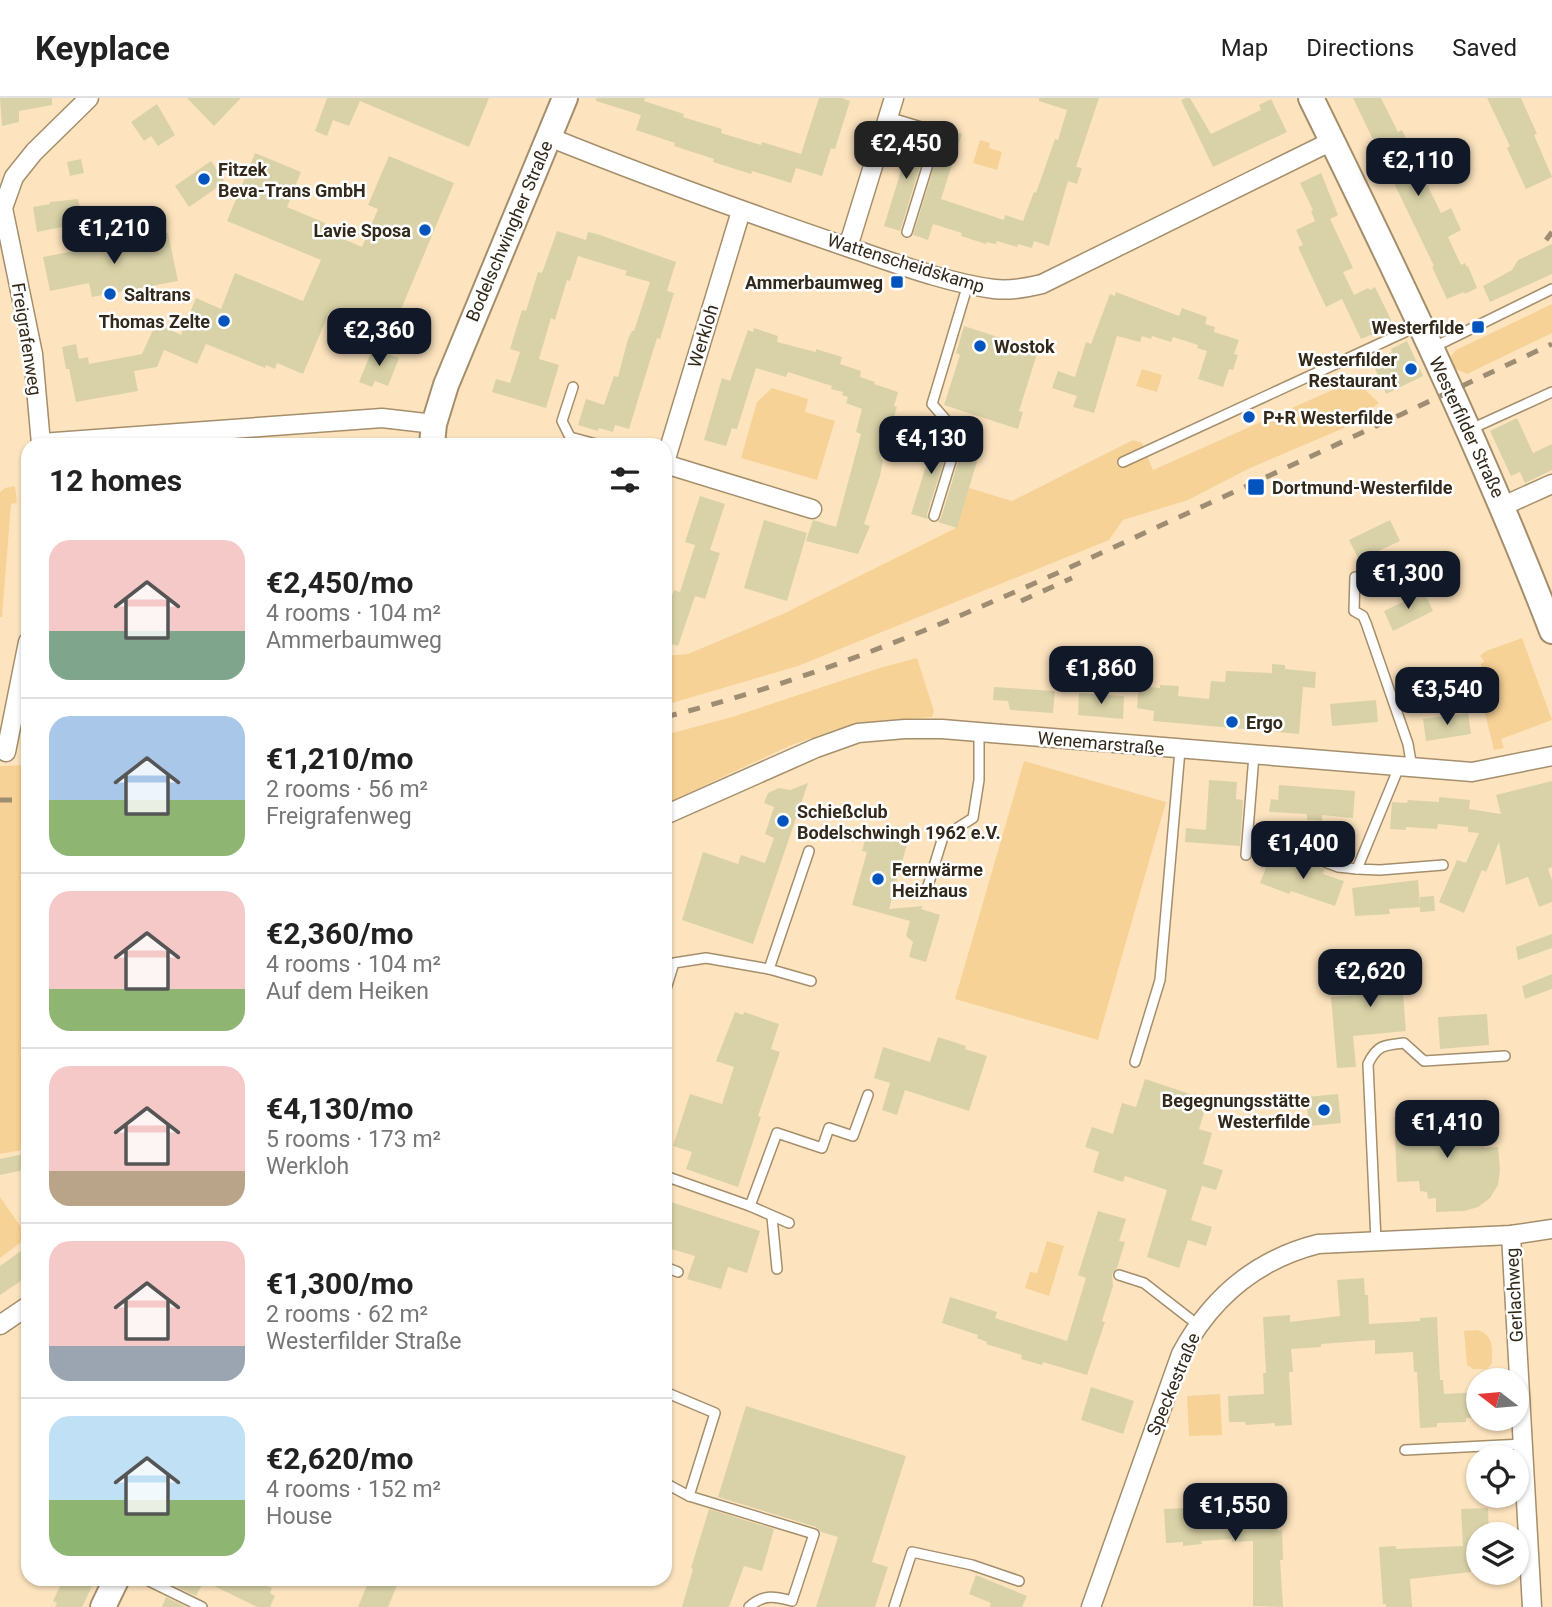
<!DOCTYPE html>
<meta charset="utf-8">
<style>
body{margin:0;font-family:Roboto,sans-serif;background:#f2f2f2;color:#222;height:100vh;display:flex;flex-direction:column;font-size:26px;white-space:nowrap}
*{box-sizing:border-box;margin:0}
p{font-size:23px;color:#767676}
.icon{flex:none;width:38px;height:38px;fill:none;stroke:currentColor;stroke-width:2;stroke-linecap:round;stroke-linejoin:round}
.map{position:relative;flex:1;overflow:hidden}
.panel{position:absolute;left:21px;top:340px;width:651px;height:1148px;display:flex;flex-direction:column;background:#fff;border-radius:21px;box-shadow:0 2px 5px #0004}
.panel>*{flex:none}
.needle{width:46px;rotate:286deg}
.buttons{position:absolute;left:1466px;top:1270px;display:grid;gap:14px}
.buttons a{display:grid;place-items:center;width:63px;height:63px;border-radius:50%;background:#fff;box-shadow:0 2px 5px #0004;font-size:35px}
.price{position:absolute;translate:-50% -60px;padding:0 16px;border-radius:14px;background:#111827;color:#fff;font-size:23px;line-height:46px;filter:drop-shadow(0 2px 4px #0008)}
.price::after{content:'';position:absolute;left:50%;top:42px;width:21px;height:16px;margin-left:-10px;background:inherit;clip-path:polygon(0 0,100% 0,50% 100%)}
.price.active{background:#222;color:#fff}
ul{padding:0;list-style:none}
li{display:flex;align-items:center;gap:21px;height:175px;padding:0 28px}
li+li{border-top:2px solid #e0e0e0}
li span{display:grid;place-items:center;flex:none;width:196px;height:140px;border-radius:21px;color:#555}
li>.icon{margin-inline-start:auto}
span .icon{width:84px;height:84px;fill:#fffc;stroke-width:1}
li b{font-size:30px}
h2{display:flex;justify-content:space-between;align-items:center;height:84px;padding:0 28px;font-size:30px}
header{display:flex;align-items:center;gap:42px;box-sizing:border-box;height:98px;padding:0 35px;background:#fff;border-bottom:2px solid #e0e0e0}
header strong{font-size:33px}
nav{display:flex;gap:38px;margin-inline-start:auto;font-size:24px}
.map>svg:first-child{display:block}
.green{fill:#f7d296}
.building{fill:#d9d2a8}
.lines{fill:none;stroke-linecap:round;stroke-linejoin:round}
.lane-casing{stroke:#a58e6b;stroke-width:12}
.street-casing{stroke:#a58e6b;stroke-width:21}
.secondary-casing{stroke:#a58e6b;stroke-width:28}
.lane{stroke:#fff;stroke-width:9}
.street{stroke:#fff;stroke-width:18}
.secondary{stroke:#fff;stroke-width:24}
.rail{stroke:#9f8d73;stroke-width:5;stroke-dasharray:12 12;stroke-linecap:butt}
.poi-dot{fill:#0154bd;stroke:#fff;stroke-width:2.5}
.labels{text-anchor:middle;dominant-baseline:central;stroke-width:5;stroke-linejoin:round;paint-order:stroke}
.poi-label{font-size:18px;font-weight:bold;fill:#32291a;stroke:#fff;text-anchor:start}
.street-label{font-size:18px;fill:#32291a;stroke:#fff}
</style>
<header>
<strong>Keyplace</strong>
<nav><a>Map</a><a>Directions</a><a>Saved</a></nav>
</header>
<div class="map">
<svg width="1552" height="1509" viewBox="0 0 1552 1509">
<rect width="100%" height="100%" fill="#fde4bf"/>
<!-- green -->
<g class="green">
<path d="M980 42 990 45 989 50 1002 54 997 72 973 65Z"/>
<path d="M1552 206V235L1467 276 1454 270 1451 258 1456 252Z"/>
<path d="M1142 271 1162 277 1157 294 1136 288Z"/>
<path d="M1355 282 1379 305 1344 330 1248 371 1188 402 1123 422 1109 442 798 568 665 607V558L688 556 783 516 956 430 969 390 1012 403 1133 342 1142 345 1153 372Z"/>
<path d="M772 290 808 301 805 314 835 323 817 382 741 360 757 304Z"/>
<path d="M15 388 17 405 11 406 2 519H0V394L5 390Z"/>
<path d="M1522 540 1552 622 1501 641 1504 650 1494 652 1484 611 1481 566 1484 563 1480 558 1486 553Z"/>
<path d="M917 560 934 613 932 619 867 624 834 632 789 648 665 706V637L732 619 883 569Z"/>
<path d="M1024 663 1166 704 1098 942 955 901Z"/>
<path d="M28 667V1051L0 1056V668Z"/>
<path d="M0 1099 28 1139 0 1160Z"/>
<path d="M1047 1143 1064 1148 1049 1198 1025 1190 1030 1174 1037 1175Z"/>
<path d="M1478 1232C1494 1238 1492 1250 1492 1265L1487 1271H1473L1467 1267 1464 1233Z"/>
<path d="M1220 1296 1222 1337 1189 1338 1187 1298Z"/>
</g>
<!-- building -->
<g class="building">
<path d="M0 0H52V7L19 13V24L2 28Z"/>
<path d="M187 0H241L214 28Z"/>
<path d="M327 0H489L469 49 360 3 349 28 333 22 327 38 315 33Z"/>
<path d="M596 0H645L644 3 684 16 683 19 722 31 721 35 761 47 762 44 801 56 819 0H842L850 3 835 51 831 50 822 78 796 70 791 85 752 73 751 76 713 64 714 61 674 48 675 45 636 32 641 17 596 3Z"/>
<path d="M1039 0H1099L1076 69 1082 70 1077 86 1068 83 1049 148 1034 143 1032 150 1018 146 1017 149 997 143 996 146 986 144V146L961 138 962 135 933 126 928 142 913 137 942 43 946 44 950 31 962 36 941 101 1004 122 1005 117 1023 123 1034 94 1036 95 1055 41 1058 42 1067 12 1039 3Z"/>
<path d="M1186 0H1190L1211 36 1261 12 1259 7 1271 1 1287 34 1213 69 1181 2Z"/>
<path d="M1353 0H1381L1398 34 1402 32 1411 51 1416 48 1424 63 1417 66 1441 115 1451 110 1461 132 1448 139 1461 167 1465 165 1467 169 1468 168 1477 190 1465 196 1464 194 1447 201 1432 169 1434 168Z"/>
<path d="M1487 0H1521L1537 36 1534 37 1552 79 1526 91 1507 50 1510 48Z"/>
<path d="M157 6 175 37 158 48 151 38 144 43 131 24Z"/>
<path d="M913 34 929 39 900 133 884 128Z"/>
<path d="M255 55 301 74 287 109 325 125 322 132 362 149 378 111 368 107 389 58 454 85 389 240 329 215 303 276 277 265 275 271 266 267 265 270 206 246 197 266 164 252 157 269 134 273 138 293 76 304 69 271H66L62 249 76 246 79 261 88 259 89 266 142 256 156 225 181 237 196 200 221 211 235 175 303 203 321 162 227 123Z"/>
<path d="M81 61 84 75 70 78 67 64Z"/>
<path d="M211 63 225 84 189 109 175 88Z"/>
<path d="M1321 75 1338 117 1330 121 1353 170 1343 174 1354 197 1368 190 1370 192 1375 189 1391 222 1386 225 1388 230 1361 241 1342 201 1326 209 1298 149 1303 147 1296 132 1315 123 1311 113 1313 112 1300 85Z"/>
<path d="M78 101 83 125 37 134 33 109 50 106V104Z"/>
<path d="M557 133 586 142 588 134 597 136 676 164 667 193 674 195 660 241 657 240 629 331 615 327 613 334 599 330 598 333 578 327 586 301 604 307 614 278 618 279 628 241 632 233H634L650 184 625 177 627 173 578 158 570 183 567 182 555 222 551 220 539 261 559 267 546 310 492 294 496 281 510 285 520 254 510 251 522 212 526 213 538 174 542 175Z"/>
<path d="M168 135 178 183 92 199 89 185 50 193 43 159Z"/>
<path d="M1552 146V176L1490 204 1483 188 1512 172 1518 162Z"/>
<path d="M1116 194 1179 218 1182 210 1207 219 1205 226 1215 229 1214 234 1239 242 1234 256 1238 257 1233 272 1229 271 1223 289 1198 281 1207 253 1197 250 1198 247 1173 239 1171 244 1152 238 1151 241 1142 238 1140 244 1117 238 1094 315 1073 309 1077 298 1052 290 1058 273 1075 279 1086 244 1091 246 1110 196 1115 198Z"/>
<path d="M964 228 1026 248 1024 252 1037 256 1019 313 1023 314 1018 331 944 307 960 257 956 255Z"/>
<path d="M754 230 778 238 777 244 816 254V251L842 259 840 266 861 273 860 279 875 284 874 286 898 294 894 308 897 309 881 361 883 362 880 378 864 426 870 428 858 456 806 443 813 422 836 429 861 336 856 334 862 311 846 305 848 299 842 297 843 294 831 291 832 288 788 274 786 279 756 270 737 331 732 330 726 348 704 342 722 280 730 283 748 232 753 234Z"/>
<path d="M1407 243 1423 278 1386 296 1372 264 1392 254 1391 251Z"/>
<path d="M373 250 399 260 388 288 375 283 372 289 359 284Z"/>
<path d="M1517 320 1533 355 1552 346V372L1525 385 1520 374 1511 378 1490 333Z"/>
<path d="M936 336 951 341 927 416 928 421 911 416Z"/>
<path d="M964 345 981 350 957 430 938 424 941 420Z"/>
<path d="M700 398 725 406 710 452 720 455 705 501 695 498 678 548 665 544V518L674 492 680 494 695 447 685 444Z"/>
<path d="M764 422 807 435 787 503 744 490Z"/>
<path d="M1390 422 1400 443 1359 462 1349 442Z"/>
<path d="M1424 494 1433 513 1393 533 1384 513Z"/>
<path d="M1272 566 1285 567V571L1316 574 1315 590 1303 589 1299 636 1153 623 1154 613 1137 610 1139 588 1160 590V587L1179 588 1178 598 1209 601 1211 583 1225 584 1226 573 1272 575Z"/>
<path d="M994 589 1055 593 1053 615 1010 612 1008 603 993 602Z"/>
<path d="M1079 595 1124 598 1123 621 1078 617Z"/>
<path d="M1376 602 1378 624 1332 628 1330 606Z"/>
<path d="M1468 615 1471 636 1426 643 1423 621Z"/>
<path d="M1209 682 1237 684 1236 701 1243 702 1240 748 1185 744 1186 730 1206 732Z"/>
<path d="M1552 683V769L1548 771 1552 782V804L1539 809 1528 779 1506 787 1499 744 1486 774 1482 772 1464 815 1439 804 1457 762 1466 765 1479 735 1468 734V729L1438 726 1437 731 1406 729V732L1390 731 1392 704 1407 705 1408 702 1439 704V699L1470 702 1469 711 1501 716 1496 697Z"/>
<path d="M808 685 753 846 682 822 703 754 738 766 741 757 765 765 774 740 765 736 774 709 764 705 768 695 779 690 790 692Z"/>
<path d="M1279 687 1355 693 1353 720 1322 717V723L1315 722H1307V716L1269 714 1271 701 1278 702Z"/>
<path d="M1255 727 1269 728 1265 744 1266 757 1253 756Z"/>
<path d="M869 728 909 739 889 811 923 808 921 811 940 817 926 864 909 859 913 844 906 838 910 823 852 807 867 754 862 753Z"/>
<path d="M1319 743 1333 748 1329 758 1315 753Z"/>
<path d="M1270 760 1298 770 1300 767 1309 770 1311 766 1324 771 1323 776 1344 783 1335 808 1291 793 1289 796 1260 785Z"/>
<path d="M1418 782 1420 807V799L1434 798 1435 813 1420 814V809L1389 811 1390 816 1355 818 1352 790Z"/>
<path d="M1552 836V850L1518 862 1516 849Z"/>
<path d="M1400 858 1406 933 1353 938 1356 969 1337 970 1331 899 1371 896 1368 860Z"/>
<path d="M1552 876V891L1525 901 1522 888Z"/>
<path d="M735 914 743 917 744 914 779 926 771 951 780 954 758 1018 761 1019 738 1089 686 1071 692 1054 673 1048 690 996 722 1006 734 969 716 963Z"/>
<path d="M1487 916 1489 947 1440 951 1438 919Z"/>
<path d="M938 939 966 948 965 951 987 958 969 1013 905 992 897 1017 882 1012 890 985 874 980 883 949 930 964Z"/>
<path d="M1145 981 1208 1002 1199 1031 1212 1035 1203 1066 1223 1072 1216 1092 1202 1088 1191 1122 1212 1129 1206 1148 1188 1142 1179 1170 1147 1159 1167 1092 1125 1078 1123 1084 1093 1074 1099 1054 1085 1049 1092 1029 1113 1036 1122 1005 1136 1009Z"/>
<path d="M1338 996 1341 1025 1309 1028 1306 999Z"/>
<path d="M1456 1016V1022L1482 1021 1484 1050 1498 1049 1500 1072 1498 1087 1490 1100 1478 1109 1464 1113 1436 1114V1100L1428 1101 1427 1094 1420 1093 1419 1083 1397 1084 1394 1019Z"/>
<path d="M28 1055V1071L0 1077V1061Z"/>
<path d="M665 1102 760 1133 747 1175 728 1169 721 1191 687 1181 695 1158 665 1149Z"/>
<path d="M1098 1113 1126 1121 1119 1143 1125 1144 1117 1170 1112 1176 1113 1188 1102 1223 1105 1224 1087 1277 1043 1264 1042 1267 1021 1261 1022 1257 986 1246 987 1244 977 1240 978 1237 942 1225 950 1199 997 1214 995 1220 1067 1243 1086 1180 1078 1177Z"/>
<path d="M28 1148V1178L0 1197V1168Z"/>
<path d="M1364 1180 1365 1197H1368L1369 1226 1420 1223V1220L1437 1219 1440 1282H1443L1444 1296 1479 1294V1320H1466V1324L1437 1325V1329L1420 1330 1417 1274H1414L1413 1254 1375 1256V1242L1321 1246V1249L1291 1251 1293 1274H1289L1292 1327 1275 1328V1325L1246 1327 1245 1324H1229L1228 1298 1264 1296 1263 1275H1266L1263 1219 1290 1217V1224L1340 1218 1337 1182Z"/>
<path d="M1091 1289 1134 1303 1123 1336 1081 1322Z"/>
<path d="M746 1308 906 1358 872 1464 888 1469 875 1509H816L838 1439 821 1434 816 1429 718 1399Z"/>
<path d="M1230 1408 1231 1418 1277 1416 1278 1433 1282 1432 1283 1462H1280L1283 1509 1253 1508V1443L1232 1444V1441L1201 1443 1202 1446 1183 1448V1444L1166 1445 1164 1411Z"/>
<path d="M1488 1410 1489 1437H1479V1469L1471 1470V1474L1410 1481 1412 1509H1386V1506H1383L1379 1449 1396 1448V1451L1463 1448 1461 1411Z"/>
<path d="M709 1411 774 1431 762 1473 744 1468 729 1509H682L693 1471 691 1470Z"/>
<path d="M976 1477 1027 1498 1022 1509H990L991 1505 969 1496Z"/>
<path d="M64 1480H96L82 1509H55L57 1505 53 1503Z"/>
<path d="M176 1480H265L262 1486 272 1490 270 1495 275 1498 270 1509H257L204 1483 196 1498 173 1487Z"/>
<path d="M370 1480H400L388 1509H358Z"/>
<path d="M166 1499 186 1509H162Z"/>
</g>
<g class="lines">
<!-- lane casing -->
<g class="lane-casing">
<g id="lane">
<path d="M888 19 938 34 907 134"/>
<path d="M1434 249 1552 191"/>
<path d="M573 289 562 323 570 339 596 346"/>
<path d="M1471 331 1552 294"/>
<path d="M1123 364 1418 228"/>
<path d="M934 418 959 337 932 306 968 186"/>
<path d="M1355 479 1354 513 1363 518 1366 525 1408 646 1412 670"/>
<path d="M1399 669 1357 771 1380 772 1443 767"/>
<path d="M1272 744 1338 769 1357 771"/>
<path d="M809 753 769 871 811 883"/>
<path d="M1246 757 1254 657"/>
<path d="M927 791 943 739 973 720 979 682V634"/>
<path d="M665 894 674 865 706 860 769 871"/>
<path d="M1135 964 1160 882 1180 652"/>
<path d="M665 1078 750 1108 789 1125"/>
<path d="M750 1108 777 1035 822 1050 829 1030 853 1038 868 997"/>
<path d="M772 1119 777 1171"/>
<path d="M1376 1143 1368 966C1377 947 1384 947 1404 945L1424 963 1505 958"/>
<path d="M665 1169 678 1174"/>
<path d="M1119 1177 1144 1185 1198 1227"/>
<path d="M665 1294 715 1315 689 1398 814 1436 792 1503C775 1498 763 1496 749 1509"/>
<path d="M1405 1352 1523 1346"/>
<path d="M665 1385 689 1398"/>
<path d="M143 1480 202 1509"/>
<path d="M894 1509 912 1454 972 1467 1019 1483"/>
</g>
</g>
<!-- street casing -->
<g class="street-casing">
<g id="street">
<path d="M549 39C648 79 748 115 850 150 895 165 947 185 994 191 1010 193 1026 190 1042 186L1332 43"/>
<path d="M848 149 894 0"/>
<path d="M41 345 382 320 434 326"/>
<path d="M41 346 33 256 3 110 14 79 34 54 89 0"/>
<path d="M665 364 741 113"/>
<path d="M665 366 812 411"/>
<path d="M1503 408 1552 386"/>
<path d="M6 654 28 544"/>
<path d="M665 717 816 650 858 635 905 631H942L1472 674 1552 658"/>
<path d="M1511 1137 1532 1509"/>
<path d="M0 1227 28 1208"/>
<path d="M1091 1509 1181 1256C1211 1200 1255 1162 1318 1146L1511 1137 1552 1131"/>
</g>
</g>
<!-- secondary casing -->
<g class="secondary-casing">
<g id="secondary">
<path d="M1311 0C1397 175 1482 351 1552 533"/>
<path d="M432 346 434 326 446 287 565 0"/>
<path d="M103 1509 117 1480"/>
</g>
</g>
<!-- lane -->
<use href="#lane" class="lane"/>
<!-- street -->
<use href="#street" class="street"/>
<!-- secondary -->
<use href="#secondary" class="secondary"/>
<!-- rail -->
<g class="rail">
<path d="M1546 142 1552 134"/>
<path d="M1021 503 1072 480"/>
<path d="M665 619C837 576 994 505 1153 431 1287 370 1419 308 1552 246"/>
<path d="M0 702H28"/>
</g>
</g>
<!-- markers -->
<g class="poi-dot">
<circle cx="204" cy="81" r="7"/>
<circle cx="425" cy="132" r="7"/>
<rect x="890" y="177" width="14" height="14" rx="3.5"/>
<circle cx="110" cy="196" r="7"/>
<circle cx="224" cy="223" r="7"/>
<rect x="1471" y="222" width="14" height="14" rx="3.5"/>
<circle cx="980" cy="248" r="7"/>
<circle cx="1411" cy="271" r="7"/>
<circle cx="1249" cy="319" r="7"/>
<rect x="1247" y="380" width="18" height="18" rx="3.5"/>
<circle cx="1232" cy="624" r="7"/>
<circle cx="783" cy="723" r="7"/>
<circle cx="878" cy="781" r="7"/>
<circle cx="1324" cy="1012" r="7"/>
</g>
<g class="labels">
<!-- poi labels -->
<g class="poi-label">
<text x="218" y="71">Fitzek<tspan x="218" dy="21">Beva-Trans GmbH</tspan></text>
<text x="411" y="132" text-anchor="end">Lavie Sposa</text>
<text x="883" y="184" text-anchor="end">Ammerbaumweg</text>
<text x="124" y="196">Saltrans</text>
<text x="210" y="223" text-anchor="end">Thomas Zelte</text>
<text x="1464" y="229" text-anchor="end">Westerfilde</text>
<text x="994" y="248">Wostok</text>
<text x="1397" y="261" text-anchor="end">Westerfilder<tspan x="1397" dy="21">Restaurant</tspan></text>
<text x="1263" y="319">P+R Westerfilde</text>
<text x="1272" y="389">Dortmund-Westerfilde</text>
<text x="1246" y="624">Ergo</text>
<text x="797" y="713">Schießclub<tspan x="797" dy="21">Bodelschwingh 1962 e.V.</tspan></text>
<text x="892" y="771">Fernwärme<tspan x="892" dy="21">Heizhaus</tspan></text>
<text x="1310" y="1002" text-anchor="end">Begegnungsstätte<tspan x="1310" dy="21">Westerfilde</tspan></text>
</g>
<!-- street labels -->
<g class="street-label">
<text transform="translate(509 133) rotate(-67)">Bodelschwingher Straße</text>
<text transform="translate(906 165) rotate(17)">Wattenscheidskamp</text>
<text transform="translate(703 238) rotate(-73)">Werkloh</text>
<text transform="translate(27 241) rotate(81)">Freigrafenweg</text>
<text transform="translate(1467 329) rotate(65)">Westerfilder Straße</text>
<text transform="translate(1101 645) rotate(5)">Wenemarstraße</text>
<text transform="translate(1514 1197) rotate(-93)">Gerlachweg</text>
<text transform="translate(1173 1286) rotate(-67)">Speckestraße</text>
</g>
</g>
</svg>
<div class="buttons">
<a><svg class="needle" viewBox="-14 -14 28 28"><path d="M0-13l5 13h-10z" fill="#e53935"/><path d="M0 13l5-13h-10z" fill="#767676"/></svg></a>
<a><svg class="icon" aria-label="locate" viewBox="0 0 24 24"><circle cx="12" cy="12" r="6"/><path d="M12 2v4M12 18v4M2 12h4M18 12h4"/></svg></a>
<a><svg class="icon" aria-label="layers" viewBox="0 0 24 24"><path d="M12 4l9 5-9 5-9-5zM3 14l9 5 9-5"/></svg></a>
</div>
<b class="price active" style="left:906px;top:83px">€2,450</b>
<b class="price" style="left:1418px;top:100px">€2,110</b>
<b class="price" style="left:114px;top:168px">€1,210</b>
<b class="price" style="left:379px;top:270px">€2,360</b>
<b class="price" style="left:931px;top:378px">€4,130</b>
<b class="price" style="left:1408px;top:513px">€1,300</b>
<b class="price" style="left:1101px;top:608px">€1,860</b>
<b class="price" style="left:1447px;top:629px">€3,540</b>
<b class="price" style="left:1303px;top:783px">€1,400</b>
<b class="price" style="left:1370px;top:911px">€2,620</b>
<b class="price" style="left:1447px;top:1062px">€1,410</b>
<b class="price" style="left:1235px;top:1445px">€1,550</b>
<section class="panel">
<h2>12 homes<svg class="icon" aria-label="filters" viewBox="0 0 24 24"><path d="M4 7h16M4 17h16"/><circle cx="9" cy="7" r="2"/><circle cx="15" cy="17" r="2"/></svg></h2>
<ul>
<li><span style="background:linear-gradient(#f6c9c9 65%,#7fa58c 0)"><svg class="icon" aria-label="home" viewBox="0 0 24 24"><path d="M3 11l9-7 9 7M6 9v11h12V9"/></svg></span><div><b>€2,450/mo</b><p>4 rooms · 104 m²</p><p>Ammerbaumweg</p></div></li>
<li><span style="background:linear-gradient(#a9c7e8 60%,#8fb573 0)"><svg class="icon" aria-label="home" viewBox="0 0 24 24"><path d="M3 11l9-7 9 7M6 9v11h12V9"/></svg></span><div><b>€1,210/mo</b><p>2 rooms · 56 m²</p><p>Freigrafenweg</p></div></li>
<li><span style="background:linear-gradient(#f6c9c9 70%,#8fb573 0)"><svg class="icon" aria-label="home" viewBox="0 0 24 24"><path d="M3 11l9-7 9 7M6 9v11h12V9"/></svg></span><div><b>€2,360/mo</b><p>4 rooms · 104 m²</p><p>Auf dem Heiken</p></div></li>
<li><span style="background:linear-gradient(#f6c9c9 75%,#b9a48a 0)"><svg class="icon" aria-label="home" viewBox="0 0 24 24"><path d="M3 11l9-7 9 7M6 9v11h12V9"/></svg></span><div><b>€4,130/mo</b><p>5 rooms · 173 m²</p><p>Werkloh</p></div></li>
<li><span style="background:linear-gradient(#f6c9c9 75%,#9aa5b1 0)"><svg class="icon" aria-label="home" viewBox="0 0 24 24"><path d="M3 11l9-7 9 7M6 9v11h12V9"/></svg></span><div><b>€1,300/mo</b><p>2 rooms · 62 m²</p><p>Westerfilder Straße</p></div></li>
<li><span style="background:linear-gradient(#bfe0f5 60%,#8fb573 0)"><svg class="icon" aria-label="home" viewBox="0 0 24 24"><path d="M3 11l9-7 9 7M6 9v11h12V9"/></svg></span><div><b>€2,620/mo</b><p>4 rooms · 152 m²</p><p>House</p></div></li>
</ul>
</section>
</div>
